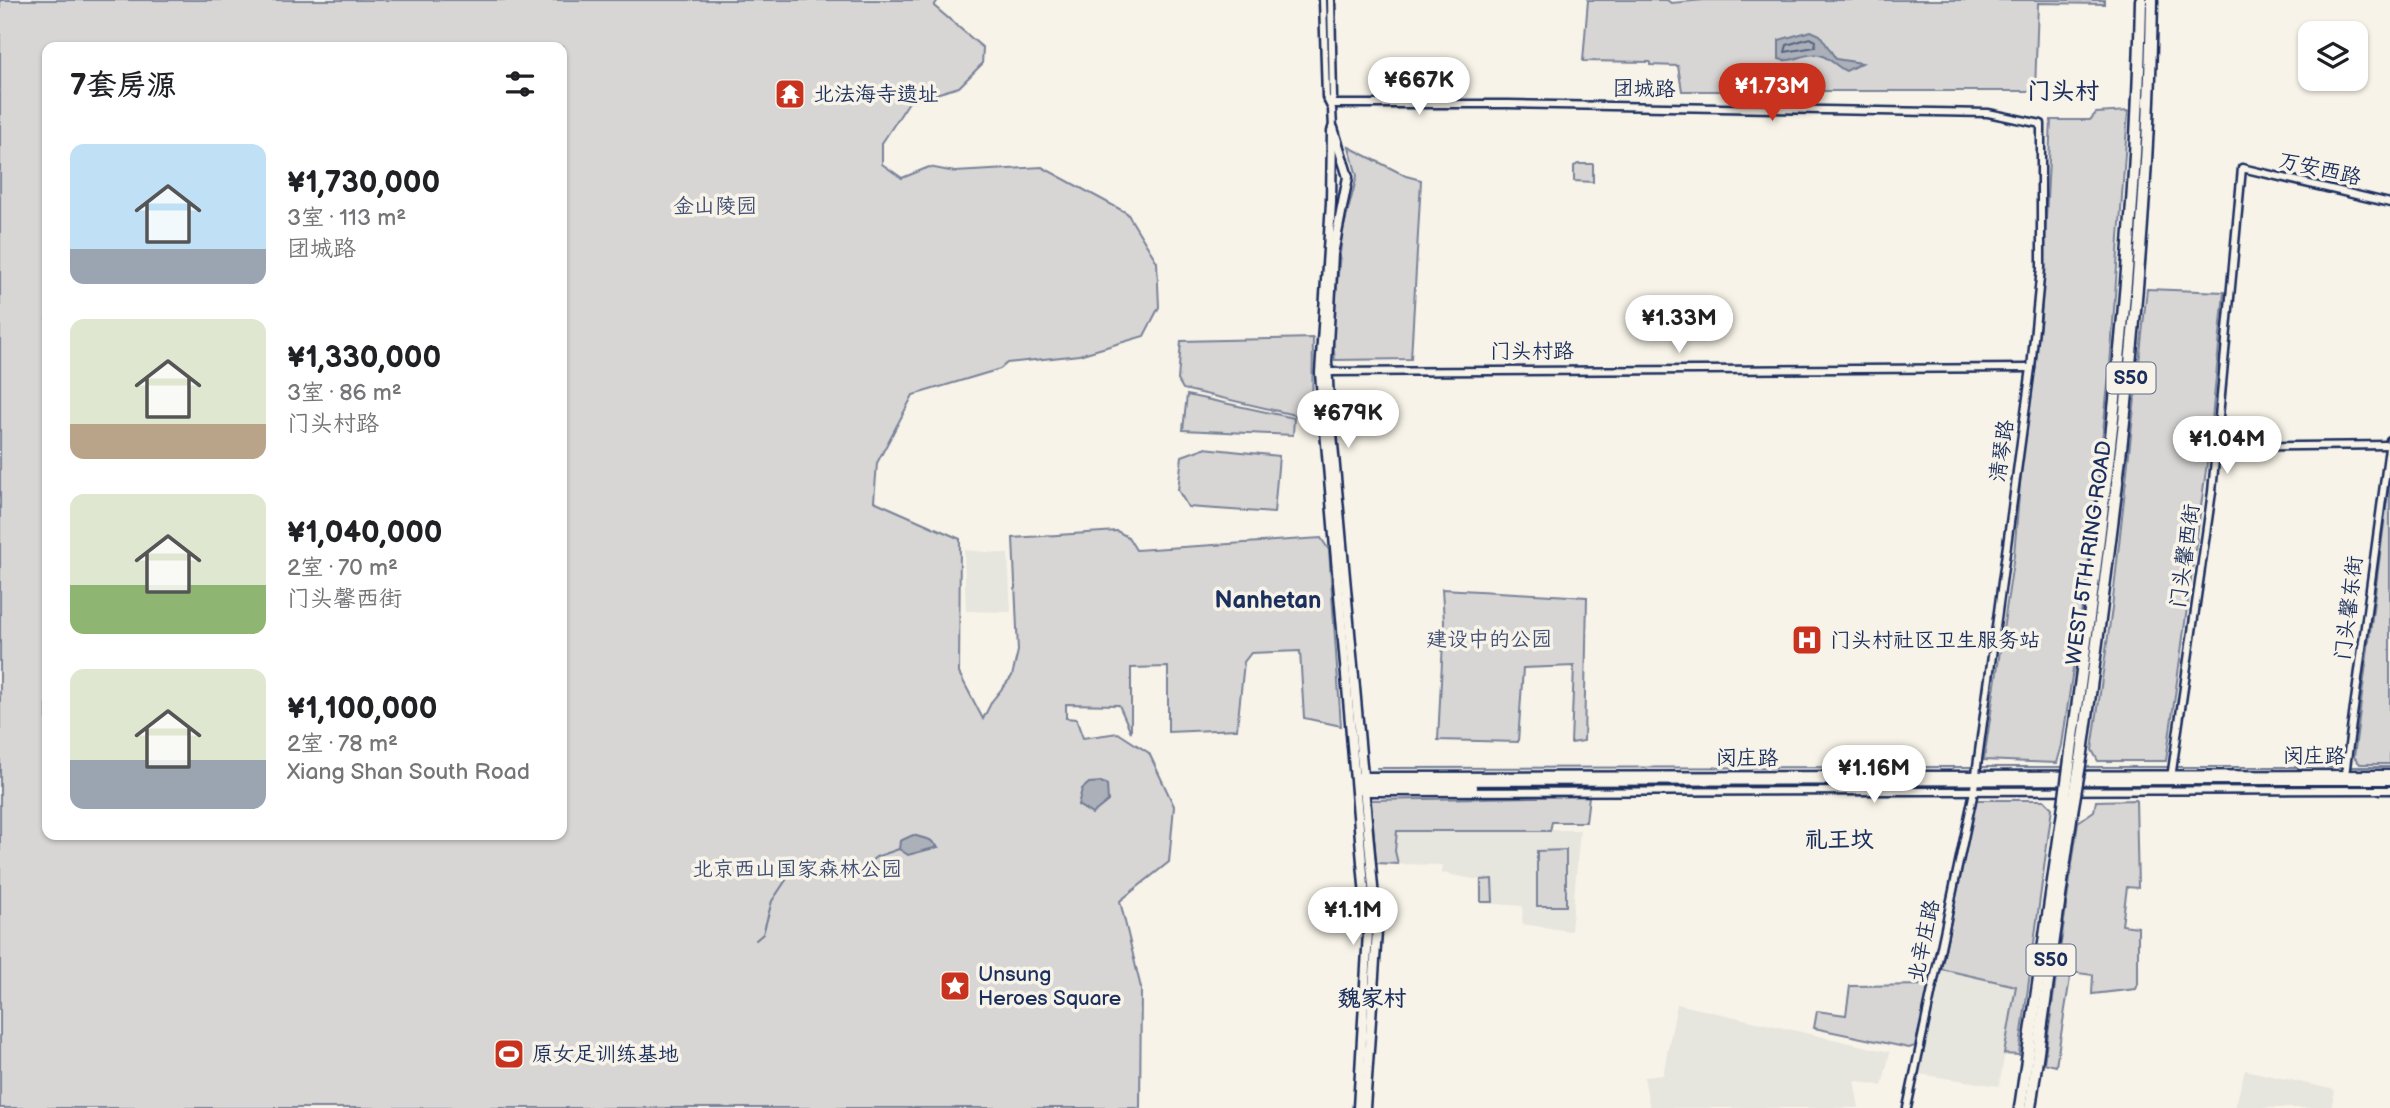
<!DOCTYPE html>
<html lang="zh">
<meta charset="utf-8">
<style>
body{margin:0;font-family:"Balsamiq Sans","LXGW WenKai TC",sans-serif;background:#f6f6f6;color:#202124;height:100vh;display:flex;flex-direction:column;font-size:26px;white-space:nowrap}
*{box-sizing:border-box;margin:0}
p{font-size:23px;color:#757577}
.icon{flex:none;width:38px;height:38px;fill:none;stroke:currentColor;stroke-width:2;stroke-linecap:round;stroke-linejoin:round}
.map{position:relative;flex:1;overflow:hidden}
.panel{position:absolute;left:42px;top:42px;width:525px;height:798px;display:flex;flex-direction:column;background:#fff;border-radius:14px;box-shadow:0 2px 5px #0004}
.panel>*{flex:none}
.fabs{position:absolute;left:2298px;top:21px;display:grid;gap:14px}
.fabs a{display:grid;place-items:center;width:70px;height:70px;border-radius:14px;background:#fff;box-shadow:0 2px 5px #0004;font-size:35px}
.price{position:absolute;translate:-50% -60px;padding:0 16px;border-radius:24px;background:#fff;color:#222;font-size:23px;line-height:46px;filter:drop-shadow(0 2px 4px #0008)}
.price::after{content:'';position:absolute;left:50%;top:42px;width:21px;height:16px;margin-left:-10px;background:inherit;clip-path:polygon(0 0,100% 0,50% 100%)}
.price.on{background:#c8321e;color:#fff}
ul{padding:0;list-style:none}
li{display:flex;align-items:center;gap:21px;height:175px;padding:0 28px}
li span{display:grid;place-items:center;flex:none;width:196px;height:140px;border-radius:14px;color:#555}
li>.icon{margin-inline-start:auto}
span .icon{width:84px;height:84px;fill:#fffc;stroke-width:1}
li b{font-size:30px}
h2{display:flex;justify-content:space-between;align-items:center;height:84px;padding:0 28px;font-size:30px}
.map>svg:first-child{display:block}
.built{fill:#e6e5de}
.green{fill:#d7d6d4;stroke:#798299;stroke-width:2;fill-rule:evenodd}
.water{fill:#acb0b9;stroke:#727c95;stroke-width:2}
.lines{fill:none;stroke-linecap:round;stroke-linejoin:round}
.shore{stroke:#556382;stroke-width:2}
.stream{stroke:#727c95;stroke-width:2}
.minor-casing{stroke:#1b2f5e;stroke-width:11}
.major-casing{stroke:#1b2f5e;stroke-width:13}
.highway-casing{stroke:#1b2f5e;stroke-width:15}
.minor{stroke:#f7f3e8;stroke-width:6}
.major{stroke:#f7f3e8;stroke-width:8}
.highway{stroke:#f7f3e8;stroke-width:10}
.highway-bridge-casing{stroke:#1b2f5e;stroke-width:15;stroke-linecap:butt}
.highway-bridge{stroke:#f7f3e8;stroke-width:10}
.labels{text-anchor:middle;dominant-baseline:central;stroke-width:7;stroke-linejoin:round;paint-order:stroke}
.shield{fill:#f7f3e8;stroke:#5d6a87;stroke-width:2}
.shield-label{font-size:19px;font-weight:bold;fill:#1b2f5e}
.street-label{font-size:21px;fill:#1b2f5e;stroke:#f7f3e8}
.poi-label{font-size:21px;fill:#1b2f5e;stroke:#f7f3e8;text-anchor:start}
.park-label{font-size:21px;fill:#415076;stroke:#f7f3e8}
.neighbourhood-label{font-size:23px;font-weight:bold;fill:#1b2f5e;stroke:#f7f3e8}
.quarter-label{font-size:24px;font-weight:bold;fill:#1b2f5e;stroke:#f7f3e8}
</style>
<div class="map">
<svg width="2390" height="1108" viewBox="0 0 2390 1108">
<rect width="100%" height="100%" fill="#f7f3e8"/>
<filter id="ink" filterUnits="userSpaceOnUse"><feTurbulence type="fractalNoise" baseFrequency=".0143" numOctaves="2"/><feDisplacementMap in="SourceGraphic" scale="14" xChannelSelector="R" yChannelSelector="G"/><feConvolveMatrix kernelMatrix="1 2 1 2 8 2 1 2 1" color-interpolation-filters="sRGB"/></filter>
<g filter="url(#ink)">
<!-- built -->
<g class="built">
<path d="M964 550 1008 554 1011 612 966 611Z"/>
<path d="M1580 830 1571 931 1522 924 1523 906 1480 903 1479 880 1442 873 1443 865 1398 864 1395 851 1397 831Z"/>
<path d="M1941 969 2017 986 1999 1086 1919 1074Z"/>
<path d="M1677 1004 1890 1052 1882 1086 1854 1080 1859 1108H1650L1644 1077 1663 1075Z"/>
<path d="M2245 1070 2335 1090 2331 1108H2235Z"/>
</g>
<!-- green -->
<g class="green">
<path d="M0 0H938L934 6 983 48 982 64 959 87 909 102 882 143V164L902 178 929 167 955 172 1042 167 1127 213 1157 262 1159 307 1144 336 1079 355 1007 363 1000 369 913 395 877 463 874 501 960 539 959 673 983 719 992 701 1012 676 1018 651 1013 538 1117 531 1128 537 1136 550 1321 538 1329 550 1341 726 1304 718 1300 651 1251 653 1244 662 1237 729 1168 732V667L1131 668V732L1119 705 1066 704V718L1076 719 1083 738 1118 733 1149 753 1174 806 1169 862 1120 901 1141 988 1140 1108H0ZM47 47H562V835H47Z"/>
<path d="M1588 0H1667L1671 3 1704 0H2104V4L2038 3 2035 91H1682L1678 66 1650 65V62L1583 61Z"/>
<path d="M2128 111 2110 366 2090 552 2062 745 2057 763 1984 760 2014 555 2023 448 2041 318 2051 120H2090L2096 113Z"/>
<path d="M1349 147 1406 176 1421 180 1411 359 1335 360 1332 334 1342 234 1357 176Z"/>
<path d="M1578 164H1593V182L1574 181V166Z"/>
<path d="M2147 289 2224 292 2210 441 2166 761H2098L2092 750 2112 608Z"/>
<path d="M1313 338 1312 419 1183 389 1178 380 1181 341Z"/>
<path d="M1187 395 1294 418 1293 435 1183 430Z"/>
<path d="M1204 448 1279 456 1274 513 1188 507 1178 490 1182 456Z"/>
<path d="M2390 477V764H2360L2354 757Z"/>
<path d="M1442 589 1587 597 1584 741 1571 743 1574 666 1523 668 1518 742 1438 740 1444 622Z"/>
<path d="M1589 796 1586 822H1552L1550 831H1397L1395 851 1398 864 1376 863 1371 800Z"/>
<path d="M1976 800H2044L2052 808 2019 1055 2004 1054 2016 986 1941 969Z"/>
<path d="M2136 800 2138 888 2127 887 2122 925 2138 927V984L2136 989 2092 994 2093 975 2071 972 2056 1066 2044 1063 2078 822 2094 811 2096 801Z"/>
<path d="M1566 850V906H1537V851Z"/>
<path d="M1492 879 1493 902H1481V880Z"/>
<path d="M1930 985 1915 1046 1909 1048 1814 1028 1817 1011 1846 1015 1850 986Z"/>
</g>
<!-- water -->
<g class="water">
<path d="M1811 31 1820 35 1836 59 1862 63 1846 71C1837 67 1830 58 1820 55 1806 51 1793 64 1779 59V40Z"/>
<path d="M1101 782 1107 785 1108 801 1092 814 1078 805 1082 789 1089 783Z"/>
<path d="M913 835 930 840 938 847 908 855 899 849 900 841Z"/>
</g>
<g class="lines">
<!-- shore -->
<path class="shore" d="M1810 38 1816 41 1815 47 1785 52 1787 45Z"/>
<!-- stream -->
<g class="stream">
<path d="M1980 767H2066"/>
<path d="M2085 767H2171"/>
<path d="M2176 767H2342"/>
<path d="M2348 767H2390"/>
<path d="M1377 768 1975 767"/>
<path d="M756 940 763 934 772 901 790 874 830 882 854 874 876 857 899 849"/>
</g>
<!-- minor casing -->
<g class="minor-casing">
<g id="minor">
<path d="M1323 0 1326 97 1332 109 1333 128"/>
<path d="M1330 104H1508L1988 113 2041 124V268L2031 368 1973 796 1907 1108"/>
<path d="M1330 104 1333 97 1331 0"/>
<path d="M1328 372 2031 368"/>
<path d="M2216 447 2390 445"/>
<path d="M2345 775 2390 440"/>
<path d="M1359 776 2390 774"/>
<path d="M2171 778 2212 492 2242 168 2390 203"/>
<path d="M1363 792 2390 790"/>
</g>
</g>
<!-- major casing -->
<g class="major-casing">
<g id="major">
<path d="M1333 128 1348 177 1333 254 1327 362 1329 400 1377 931 1365 1108"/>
<path d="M1332 131 1331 203 1320 373 1368 932 1358 1108"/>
<path d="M1356 781 2390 780"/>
<path d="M1357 787H1473"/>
</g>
</g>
<!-- highway casing -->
<g class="highway-casing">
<g id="highway">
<path d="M2071 752C2106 499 2136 257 2141 0"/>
<path d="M2082 753C2117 500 2148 256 2152 0"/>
<path d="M2020 1108 2063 812"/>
<path d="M2030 1108 2072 812"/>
</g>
</g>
<!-- minor -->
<use href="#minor" class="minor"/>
<!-- major -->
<use href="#major" class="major"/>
<!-- highway -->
<use href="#highway" class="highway"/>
<!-- highway-bridge casing -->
<g class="highway-bridge-casing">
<g id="highway-bridge">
<path d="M2063 812 2071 752"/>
<path d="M2072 812 2082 753"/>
</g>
</g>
<!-- highway-bridge -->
<use href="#highway-bridge" class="highway-bridge"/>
</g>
</g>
<!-- icons -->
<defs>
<g id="temple-square" transform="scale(1.575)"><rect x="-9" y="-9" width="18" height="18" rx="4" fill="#c8321e" stroke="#f7f3e8"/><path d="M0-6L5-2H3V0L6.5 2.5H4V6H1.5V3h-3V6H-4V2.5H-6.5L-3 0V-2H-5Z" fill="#fff"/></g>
<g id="hospital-square" transform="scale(1.575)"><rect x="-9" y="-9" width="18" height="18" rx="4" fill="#c8321e" stroke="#f7f3e8"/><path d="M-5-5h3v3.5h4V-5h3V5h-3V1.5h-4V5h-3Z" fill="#fff"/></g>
<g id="sight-square" transform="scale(1.575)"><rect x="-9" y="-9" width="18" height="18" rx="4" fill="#c8321e" stroke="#f7f3e8"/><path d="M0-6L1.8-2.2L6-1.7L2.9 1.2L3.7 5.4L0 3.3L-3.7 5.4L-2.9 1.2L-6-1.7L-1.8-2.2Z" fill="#fff"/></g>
<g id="stadium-square" transform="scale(1.575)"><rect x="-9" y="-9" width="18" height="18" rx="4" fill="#c8321e" stroke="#f7f3e8"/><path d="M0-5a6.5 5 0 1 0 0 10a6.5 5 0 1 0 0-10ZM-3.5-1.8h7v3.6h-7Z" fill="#fff"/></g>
</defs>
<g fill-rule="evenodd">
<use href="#temple-square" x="790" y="94"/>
<use href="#hospital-square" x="1807" y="640"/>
<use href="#sight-square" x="955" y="986"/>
<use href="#stadium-square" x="509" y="1054"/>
</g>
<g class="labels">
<!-- shield labels -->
<g class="shield">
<rect x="2106.5" y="362.5" width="49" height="31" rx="5"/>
<rect x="2026.5" y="944.5" width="49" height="31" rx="5"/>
</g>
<g class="shield-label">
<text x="2131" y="378">S50</text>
<text x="2051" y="960">S50</text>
</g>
<!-- street labels -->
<g class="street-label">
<text transform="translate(1644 89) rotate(1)">团城路</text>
<text transform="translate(2320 169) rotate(13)">万安西路</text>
<text x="1532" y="351">门头村路</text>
<text transform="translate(2002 451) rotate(-82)">清琴路</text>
<text transform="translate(2089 553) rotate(-82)">WEST 5TH RING ROAD</text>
<text transform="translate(2185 556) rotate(-82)">门头馨西街</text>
<text transform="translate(2349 608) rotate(-83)">门头馨东街</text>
<text x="2314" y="756">闵庄路</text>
<text x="1747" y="758">闵庄路</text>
<text transform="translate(1924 941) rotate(-78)">北辛庄路</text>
</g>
<!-- poi labels -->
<g class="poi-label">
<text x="813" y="94">北法海寺遗址</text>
<text x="1830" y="640">门头村社区卫生服务站</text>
<text x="978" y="974">Unsung<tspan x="978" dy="24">Heroes Square</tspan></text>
<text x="532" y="1054">原女足训练基地</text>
</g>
<!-- park labels -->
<g class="park-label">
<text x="715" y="206">金山陵园</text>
<text x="1489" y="639">建设中的公园</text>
<text x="797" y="869">北京西山国家森林公园</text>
</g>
<!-- neighbourhood labels -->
<g class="neighbourhood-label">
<text x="1839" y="840">礼王坟</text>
<text x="1372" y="999">魏家村</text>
</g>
<!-- quarter labels -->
<g class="quarter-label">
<text x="2063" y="91">门头村</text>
<text x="1268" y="600">Nanhetan</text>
</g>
</g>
</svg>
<div class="fabs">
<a><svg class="icon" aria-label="layers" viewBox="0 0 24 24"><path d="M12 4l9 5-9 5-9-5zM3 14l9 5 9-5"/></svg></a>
</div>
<b class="price" style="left:1419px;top:117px">¥667K</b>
<b class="price on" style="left:1772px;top:123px">¥1.73M</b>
<b class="price" style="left:1679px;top:355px">¥1.33M</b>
<b class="price" style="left:1348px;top:450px">¥679K</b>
<b class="price" style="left:2227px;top:476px">¥1.04M</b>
<b class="price" style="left:1874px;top:805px">¥1.16M</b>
<b class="price" style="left:1353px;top:947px">¥1.1M</b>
<section class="panel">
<h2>7套房源<svg class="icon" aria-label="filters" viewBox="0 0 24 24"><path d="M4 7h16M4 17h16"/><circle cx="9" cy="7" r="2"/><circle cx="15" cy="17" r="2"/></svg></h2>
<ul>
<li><span style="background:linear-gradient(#bfe0f5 75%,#9aa5b1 0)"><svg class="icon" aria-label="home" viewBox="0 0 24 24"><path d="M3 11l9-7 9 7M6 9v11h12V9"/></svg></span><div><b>¥1,730,000</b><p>3室 · 113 m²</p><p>团城路</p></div></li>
<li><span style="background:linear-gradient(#dfe7d0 75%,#b9a48a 0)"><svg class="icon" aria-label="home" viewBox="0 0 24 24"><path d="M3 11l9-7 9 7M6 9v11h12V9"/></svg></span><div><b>¥1,330,000</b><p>3室 · 86 m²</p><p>门头村路</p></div></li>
<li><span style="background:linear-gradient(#dfe7d0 65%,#8fb573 0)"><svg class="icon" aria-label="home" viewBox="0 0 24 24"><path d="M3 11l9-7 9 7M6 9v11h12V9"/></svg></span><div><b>¥1,040,000</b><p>2室 · 70 m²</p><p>门头馨西街</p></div></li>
<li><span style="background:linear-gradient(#dfe7d0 65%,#9aa5b1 0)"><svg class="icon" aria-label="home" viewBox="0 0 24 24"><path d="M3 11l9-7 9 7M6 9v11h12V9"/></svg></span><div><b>¥1,100,000</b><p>2室 · 78 m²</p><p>Xiang Shan South Road</p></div></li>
</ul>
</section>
</div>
